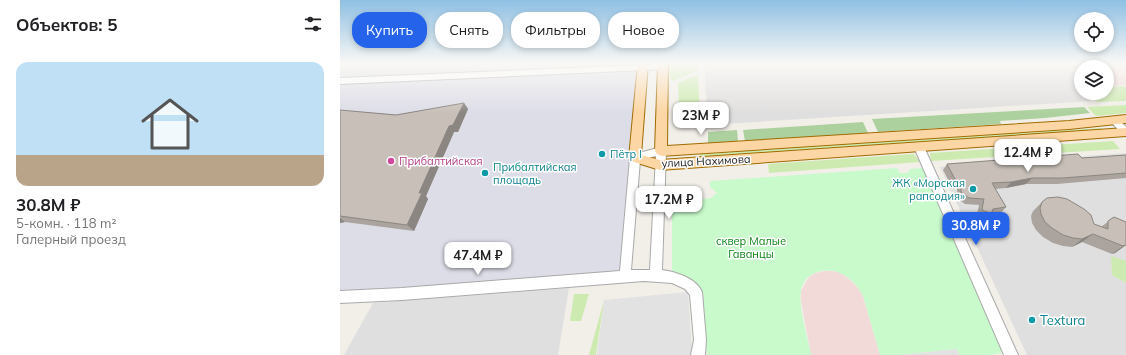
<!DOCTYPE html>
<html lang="ru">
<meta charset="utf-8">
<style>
body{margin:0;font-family:Mulish,sans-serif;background:#f6f6f6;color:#202124;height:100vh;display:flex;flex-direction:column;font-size:15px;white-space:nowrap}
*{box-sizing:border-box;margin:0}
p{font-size:13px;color:#757577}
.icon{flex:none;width:22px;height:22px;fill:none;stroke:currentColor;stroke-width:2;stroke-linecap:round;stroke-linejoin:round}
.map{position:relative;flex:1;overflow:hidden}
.drawer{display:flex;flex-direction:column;background:#fff;width:340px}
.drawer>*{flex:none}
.guide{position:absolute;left:12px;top:12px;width:380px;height:36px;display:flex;gap:8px}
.tools{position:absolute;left:734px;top:12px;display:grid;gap:8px}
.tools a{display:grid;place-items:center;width:40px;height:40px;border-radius:50%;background:#fff;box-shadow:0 2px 6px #0003;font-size:20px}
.price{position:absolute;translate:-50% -34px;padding:0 9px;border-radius:8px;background:#fff;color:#222;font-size:13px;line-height:26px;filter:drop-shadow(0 1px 2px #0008)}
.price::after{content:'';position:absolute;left:50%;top:24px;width:12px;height:9px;margin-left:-6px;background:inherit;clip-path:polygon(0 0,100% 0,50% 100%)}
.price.active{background:#2563eb;color:#fff}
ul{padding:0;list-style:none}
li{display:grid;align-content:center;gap:8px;height:212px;padding:0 16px}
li+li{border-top:1px solid #e0e0e0}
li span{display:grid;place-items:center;height:124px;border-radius:12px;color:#555}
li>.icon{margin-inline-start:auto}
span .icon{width:72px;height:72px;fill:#fffc;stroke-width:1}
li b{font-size:17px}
h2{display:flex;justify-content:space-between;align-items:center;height:48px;padding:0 16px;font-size:17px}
.pill{padding:0 14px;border-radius:16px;background:#fff;box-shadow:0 2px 6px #0003;font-size:14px;line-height:36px}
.pill.active{background:#2563eb;color:#fff}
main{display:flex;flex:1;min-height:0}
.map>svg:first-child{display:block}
.residential{fill:#e0dfdf}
.commercial{fill:#f2dad9}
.grass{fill:#cdebb0}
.forest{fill:#add19e}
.park{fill:#c8facc}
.parking{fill:#e2e2e2}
.plaza{fill:#dddde8}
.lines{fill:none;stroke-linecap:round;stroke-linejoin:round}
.minor-casing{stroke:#a9a9a9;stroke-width:2}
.major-casing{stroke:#a06b00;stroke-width:2}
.minor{fill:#fff;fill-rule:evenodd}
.major{fill:#fcd6a4;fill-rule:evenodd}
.wall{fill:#aba49e}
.shaded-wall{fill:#8b8681}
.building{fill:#c7bfb8;stroke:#8b8681}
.culture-dot{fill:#0f9aa8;stroke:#fff;stroke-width:1.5}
.hotel-dot{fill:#d1479c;stroke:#fff;stroke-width:1.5}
.labels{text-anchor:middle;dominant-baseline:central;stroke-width:3;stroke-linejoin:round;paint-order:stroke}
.culture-label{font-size:11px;fill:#0d838f;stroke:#fff;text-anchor:start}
.hotel-label{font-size:11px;fill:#b23c85;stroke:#fff;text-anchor:start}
.street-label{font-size:11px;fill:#222;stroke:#fff}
.park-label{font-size:11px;fill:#0c8416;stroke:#fff}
.near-culture-label{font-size:13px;fill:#0d838f;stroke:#fff;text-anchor:start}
</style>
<main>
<section class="drawer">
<h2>Объектов: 5<svg class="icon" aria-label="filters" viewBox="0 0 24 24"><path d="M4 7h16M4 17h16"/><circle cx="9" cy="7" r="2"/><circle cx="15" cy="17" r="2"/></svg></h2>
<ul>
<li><span style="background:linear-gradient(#bfe0f5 75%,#b9a48a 0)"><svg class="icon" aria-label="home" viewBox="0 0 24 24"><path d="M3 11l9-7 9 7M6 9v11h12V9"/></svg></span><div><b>30.8M ₽</b><p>5-комн. · 118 m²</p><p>Галерный проезд</p></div></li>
</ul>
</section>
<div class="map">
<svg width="786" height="355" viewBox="0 0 786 355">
<rect width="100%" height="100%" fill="#f2efe9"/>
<!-- residential -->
<g class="residential">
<path d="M364 63H726L741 83V93H749L748 98 751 101 368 125Z"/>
<path d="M786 153V355H687L600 167Z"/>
<path d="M229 288 218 355H4L33 303Z"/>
</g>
<!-- commercial -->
<g class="commercial">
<path d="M730 63H786V85L767 86V67H741V75Z"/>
<path d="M485 271H495L504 275 519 288 523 296 540 355H471L461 300V291L469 277 475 273Z"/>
</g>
<!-- grass -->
<g class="grass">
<path d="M330 63H358V71L332 81 329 74Z"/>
<path d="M358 74 360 117 339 107 338 83Z"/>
<path d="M786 86V101L757 102 754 98H766L762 93H767V87Z"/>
<path d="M786 105V113L756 116 747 107Z"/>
<path d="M339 110 359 120V128H340Z"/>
<path d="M761 128 764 132 360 157V153Z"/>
<path d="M773 141 780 149 591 161 590 153Z"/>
<path d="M574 154 580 162 429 173 428 164Z"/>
<path d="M771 256 786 261V283L772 275Z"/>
<path d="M234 294H249L241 321H230Z"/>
<path d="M264 300 256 355H249Z"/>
</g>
<!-- forest -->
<g class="forest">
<path d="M744 107 750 113 705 118 660 121 661 124 538 132 532 119Z"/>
<path d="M523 122 528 133 405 141 403 130Z"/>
<path d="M397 130 398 141 368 143V132Z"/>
</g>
<!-- park -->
<path class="park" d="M557 168 560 173H568L570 169 583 168 662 349 661 353 649 355H619L617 349 560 355H540L523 296C518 287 512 279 502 274 486 266 464 272 461 291 458 307 468 338 471 355H367L363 292 355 284 332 272V197L343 196 344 201 371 198 377 193 370 187V181Z"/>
<!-- parking -->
<g class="parking">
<path d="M348 292 352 352 351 355H257L264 300Z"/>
<path d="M617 349 619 355H560Z"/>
</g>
<!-- plaza -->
<path class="plaza" d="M0 63H296L284 282 0 301Z"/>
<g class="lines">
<!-- minor casing -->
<g class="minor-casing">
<g id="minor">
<path d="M323 64 326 65V69L0 84V78Z"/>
<path d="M775 118 778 119 786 127V136L783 135 772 123 771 121 772 119Z"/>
<path d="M579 143 584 147 678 355H664L574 147Z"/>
<path d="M321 147 326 151 322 270C336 272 356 278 362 292L366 340 365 355H351L354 340 350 295 345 289 332 283 304 281 62 300 0 303V291L62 288 280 271 290 158 292 155ZM316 156 310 270H291L300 160Z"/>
</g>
</g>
<!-- major casing -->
<g class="major-casing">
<g id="major">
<path d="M298 63H308L301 155 320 160 786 128V136L320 170 291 161 289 158Z"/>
<path d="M318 63H328L327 146 729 121 786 115V123L729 129 321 156 317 154 315 151Z"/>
</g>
</g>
<!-- minor -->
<use href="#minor" class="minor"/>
<!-- major -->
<use href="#major" class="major"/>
</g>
<!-- wall -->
<g class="wall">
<path d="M124 103 128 109 118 132H114L86 196 88 199 74 231 5 222 0 223V110L56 115Z"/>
<path d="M786 155V178L717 184H686L666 188 655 189 666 207 661 213 650 214 647 218 645 219 639 217 637 214 639 205 625 204 617 198V187H612L603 170 607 164 742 158Z"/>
<path d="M702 202 761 227 774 217 786 245 775 253 772 254 742 242 732 247 723 246 713 243 703 237 696 230 692 223 691 216 693 211Z"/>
</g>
<!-- shaded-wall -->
<g class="shaded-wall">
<path d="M124 103 128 109 118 132H114L86 196 88 199 74 231 67 225 79 193 109 126Z"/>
<path d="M692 178 686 184 666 188 671 182Z"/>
<path d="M652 212 647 218 645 219 650 213Z"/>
<path d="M0 218 5 222 0 223Z"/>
<path d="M753 234 742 242 732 247 742 239Z"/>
<path d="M786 245 775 253 772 254 783 246Z"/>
</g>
<!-- building -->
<g class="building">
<path d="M124 103 113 125 109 126 79 193H82L67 225 0 216V110L56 115Z"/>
<path d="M738 154 742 158 786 155V173L723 178H692L671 182 652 183 666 207 653 209 652 212 650 213 644 211 642 209 644 199 629 198 621 192V181H616L607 164Z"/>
<path d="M718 197 727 199 744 209 751 215 754 224 768 229V221L774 217 786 222V245L783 246 753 234 742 239 733 238 723 235 712 228 705 222 701 214 700 208 702 202 707 198Z"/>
</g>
<!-- sky -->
<linearGradient id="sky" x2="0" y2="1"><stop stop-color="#8fc0e4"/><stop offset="0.56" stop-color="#f9f8f5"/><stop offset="1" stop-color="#f9f8f5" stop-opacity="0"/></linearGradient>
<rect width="786" height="113" fill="url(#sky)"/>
<!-- markers -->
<g class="culture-dot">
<circle cx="262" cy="154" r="4"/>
<circle cx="145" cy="173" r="4"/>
<circle cx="633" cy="189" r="4"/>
<circle cx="692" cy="320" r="4"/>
</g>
<circle class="hotel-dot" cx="51" cy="161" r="4"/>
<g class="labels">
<!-- culture labels -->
<g class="culture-label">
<text x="270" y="154">Пётр I</text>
<text x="153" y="167">Прибалтийская<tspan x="153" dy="13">площадь</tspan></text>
<text x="625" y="183" text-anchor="end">ЖК «Морская<tspan x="625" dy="13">рапсодия»</tspan></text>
</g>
<!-- hotel labels -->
<g class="hotel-label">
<text x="59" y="161">Прибалтийская</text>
</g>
<!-- street labels -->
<g class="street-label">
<text transform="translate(366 161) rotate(-3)">улица Нахимова</text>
</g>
<!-- park labels -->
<g class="park-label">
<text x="411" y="241">сквер Малые<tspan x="411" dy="13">Гаванцы</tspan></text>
</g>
<!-- near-culture labels -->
<g class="near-culture-label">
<text x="700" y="320">Textura</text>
</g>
</g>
</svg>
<div class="tools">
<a><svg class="icon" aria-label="locate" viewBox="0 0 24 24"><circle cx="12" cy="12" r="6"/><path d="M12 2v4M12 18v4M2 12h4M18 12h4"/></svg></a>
<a><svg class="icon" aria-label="layers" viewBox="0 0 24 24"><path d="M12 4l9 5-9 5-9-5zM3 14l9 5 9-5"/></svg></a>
</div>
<b class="price" style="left:361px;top:136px">23M ₽</b>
<b class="price" style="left:688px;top:173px">12.4M ₽</b>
<b class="price" style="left:329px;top:220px">17.2M ₽</b>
<b class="price active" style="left:636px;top:246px">30.8M ₽</b>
<b class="price" style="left:138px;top:276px">47.4M ₽</b>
<div class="guide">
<a class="pill active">Купить</a>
<a class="pill">Снять</a>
<a class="pill">Фильтры</a>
<a class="pill">Новое</a>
</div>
</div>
</main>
